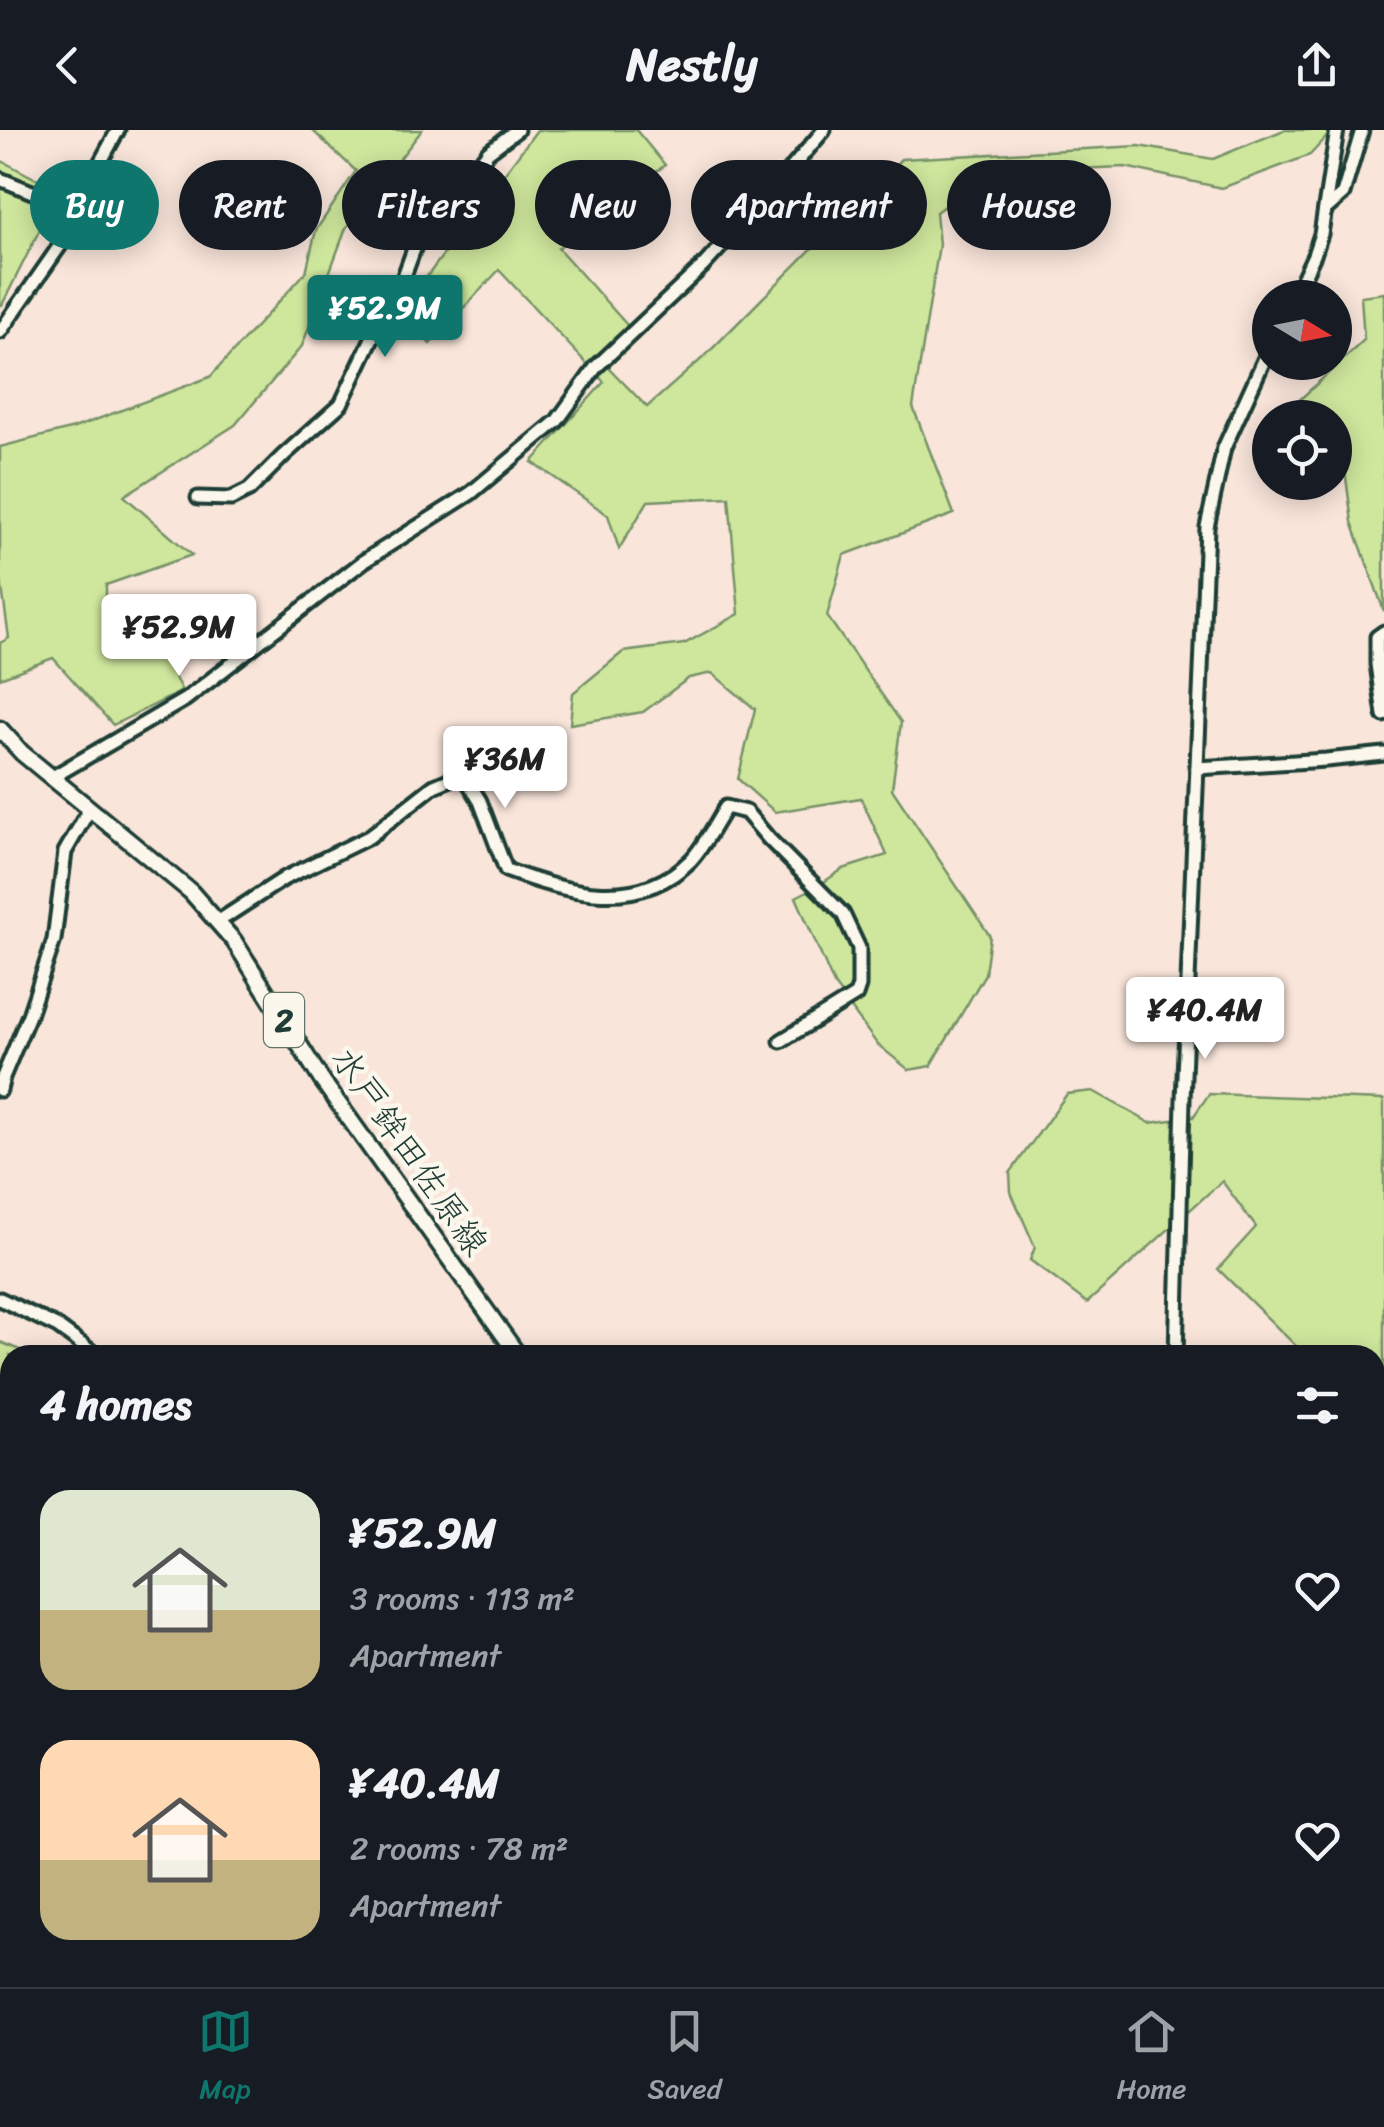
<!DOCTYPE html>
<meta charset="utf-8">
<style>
body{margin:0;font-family:Sriracha,"Klee One",sans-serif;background:#20242c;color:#f1f3f6;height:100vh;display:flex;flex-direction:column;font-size:38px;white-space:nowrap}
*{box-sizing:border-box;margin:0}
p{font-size:32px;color:#9ea1a6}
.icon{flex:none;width:55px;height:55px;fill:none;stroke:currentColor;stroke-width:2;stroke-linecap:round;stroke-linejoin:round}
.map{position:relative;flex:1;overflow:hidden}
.sheet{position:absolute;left:0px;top:1215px;width:1385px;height:642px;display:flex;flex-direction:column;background:#171b24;border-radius:30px 30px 0 0;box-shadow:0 5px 25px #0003}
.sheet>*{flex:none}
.hud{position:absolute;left:30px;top:30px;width:1325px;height:90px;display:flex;gap:20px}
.needle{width:65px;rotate:100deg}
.buttons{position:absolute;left:1252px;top:150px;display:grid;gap:20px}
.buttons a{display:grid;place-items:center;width:100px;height:100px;border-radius:50%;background:#171b24;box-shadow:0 5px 25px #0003;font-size:50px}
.price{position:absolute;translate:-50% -85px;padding:0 22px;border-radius:10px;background:#fff;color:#222;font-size:32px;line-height:65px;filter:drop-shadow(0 2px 5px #0008)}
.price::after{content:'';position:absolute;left:50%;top:60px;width:30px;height:22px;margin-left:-15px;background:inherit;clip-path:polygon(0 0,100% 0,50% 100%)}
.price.on{background:#0f766e;color:#fff}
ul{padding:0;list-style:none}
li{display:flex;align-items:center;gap:30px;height:250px;padding:0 40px}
li span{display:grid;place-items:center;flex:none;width:280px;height:200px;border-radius:30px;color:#555}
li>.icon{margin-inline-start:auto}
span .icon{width:120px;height:120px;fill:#fffc;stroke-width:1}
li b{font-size:42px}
h2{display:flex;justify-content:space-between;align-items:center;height:120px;padding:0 40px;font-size:42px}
.tag{padding:0 35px;border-radius:45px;background:#171b24;box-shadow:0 5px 25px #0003;font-size:35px;line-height:90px}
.tag.on{background:#0f766e;color:#fff}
header{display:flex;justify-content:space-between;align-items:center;height:130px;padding:0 40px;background:#171b24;font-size:45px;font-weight:700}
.tab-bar{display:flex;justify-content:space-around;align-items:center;height:140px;border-top:2px solid #363941;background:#171b24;font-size:28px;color:#9ea1a6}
.tab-bar a{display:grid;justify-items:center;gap:5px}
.tab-bar .on{color:#0f766e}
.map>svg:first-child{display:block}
.green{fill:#cfe79d;stroke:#779268;stroke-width:2.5}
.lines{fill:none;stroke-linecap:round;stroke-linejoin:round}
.minor-casing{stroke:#1f3d34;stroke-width:19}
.major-casing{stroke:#1f3d34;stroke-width:21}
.minor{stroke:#fbf7ec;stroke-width:11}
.major{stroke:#fbf7ec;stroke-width:14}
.labels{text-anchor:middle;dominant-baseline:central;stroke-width:9;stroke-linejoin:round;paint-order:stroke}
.shield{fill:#fbf7ec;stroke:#61756b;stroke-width:2.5}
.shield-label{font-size:32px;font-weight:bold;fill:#1f3d34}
.street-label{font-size:35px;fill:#1f3d34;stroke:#fbf7ec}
</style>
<header><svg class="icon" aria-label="back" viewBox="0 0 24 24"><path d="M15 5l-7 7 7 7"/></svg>Nestly<svg class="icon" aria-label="share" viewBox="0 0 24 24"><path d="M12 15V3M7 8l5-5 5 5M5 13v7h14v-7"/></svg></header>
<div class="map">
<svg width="1384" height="1857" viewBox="0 0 1384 1857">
<rect width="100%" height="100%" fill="#f9e5da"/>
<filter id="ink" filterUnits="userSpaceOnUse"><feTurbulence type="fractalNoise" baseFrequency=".01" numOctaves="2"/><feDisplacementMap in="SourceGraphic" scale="20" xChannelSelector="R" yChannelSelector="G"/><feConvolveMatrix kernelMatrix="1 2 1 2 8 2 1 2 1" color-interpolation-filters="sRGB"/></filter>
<g filter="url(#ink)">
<!-- green -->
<g class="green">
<path d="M312 0H422L346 98 302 216 235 295 124 366 192 425 106 455V525L159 518 182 561 113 595 53 528 0 548V513L9 508 0 443V317L74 298 210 247 306 142 316 100 356 41Z"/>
<path d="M537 0H636L665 35 558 118 627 195 609 238 647 277 706 225 901 29 1139 16 1213 29 1284 0H1333L1310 25 1222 58 1125 37 1047 40 966 60 936 82 939 115 913 277 954 384 844 425 827 486 901 592 892 659 990 806 985 844 931 936 909 940 877 914 834 855 796 767 821 754 843 739 887 725 861 668 775 682 738 649 755 579 712 543 689 548 643 582 570 594 573 563 623 522 684 514 739 484 729 367 648 371 619 419 608 385 532 332 604 252 499 140 430 214 410 192 413 165Z"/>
<path d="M0 30 59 61 2 175H0Z"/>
<path d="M1384 163V481L1352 392 1342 318H1335V288L1281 287 1364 210 1361 166Z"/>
<path d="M1093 961 1150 993 1193 987 1209 964 1384 970V1303L1375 1316V1225H1305L1218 1139 1256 1097 1222 1051 1087 1173 1030 1130 1035 1117 1011 1062 1010 1043 1067 964Z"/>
<path d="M0 1212 32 1225H10V1608L0 1626Z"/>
<path d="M0 1659 10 1669V1753L0 1749Z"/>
</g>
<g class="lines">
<!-- minor casing -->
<g class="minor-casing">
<g id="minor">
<path d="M0 49 32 62 84 64"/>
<path d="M1325 80 1343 64 1362 0"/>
<path d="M1294 168 1314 125 1321 104 1337 0"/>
<path d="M0 202 68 104 94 44 118 0"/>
<path d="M198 368 231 369 249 360 284 325 341 274 374 204 396 168 418 108 435 84 464 54 488 22 517 0"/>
<path d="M1384 502 1377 507V534L1384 585"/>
<path d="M1197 638 1326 630 1384 624"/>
<path d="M51 648 186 569 364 431 471 363 557 291 596 237 703 136 773 60 824 0"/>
<path d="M219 791 285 748 369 707 434 656 463 644 480 671 506 740C568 763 638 783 691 730 705 715 715 694 726 677L746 682 769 709 843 784 859 818V856L856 865 781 911"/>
<path d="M0 960 3 947 29 885 54 810 65 722 89 680"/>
<path d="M0 1169 58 1197 96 1225"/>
<path d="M1176 1225 1183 970 1207 397 1224 318 1270 217"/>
<path d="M1375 1349 1384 1339"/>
<path d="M1375 1692 1384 1703"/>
<path d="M1375 1816 1384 1806"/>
<path d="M1156 1857 1157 1848"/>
<path d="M1307 1857 1320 1848"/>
</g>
</g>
<!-- major casing -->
<g class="major-casing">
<g id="major">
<path d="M0 599 22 623 191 762 234 811 321 949 518 1225"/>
<path d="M1059 1848 1068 1857"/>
</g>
</g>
<!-- minor -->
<use href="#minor" class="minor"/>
<!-- major -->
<use href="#major" class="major"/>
</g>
</g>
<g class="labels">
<!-- shield labels -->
<rect class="shield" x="264" y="863" width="40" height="54" rx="8"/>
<g class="shield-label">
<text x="284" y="890">2</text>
</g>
<!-- street labels -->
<g class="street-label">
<text transform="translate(410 1021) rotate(55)">水戸鉾田佐原線</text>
</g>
</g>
</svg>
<div class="buttons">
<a><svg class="needle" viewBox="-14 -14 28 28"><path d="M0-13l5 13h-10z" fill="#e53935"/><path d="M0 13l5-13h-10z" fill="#9ea1a6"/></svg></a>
<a><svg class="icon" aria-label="locate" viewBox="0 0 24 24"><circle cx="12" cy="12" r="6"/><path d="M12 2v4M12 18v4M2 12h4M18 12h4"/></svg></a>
</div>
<b class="price on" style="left:385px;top:230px">¥52.9M</b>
<b class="price" style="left:179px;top:549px">¥52.9M</b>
<b class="price" style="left:505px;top:681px">¥36M</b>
<b class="price" style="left:1205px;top:932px">¥40.4M</b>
<div class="hud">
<a class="tag on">Buy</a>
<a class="tag">Rent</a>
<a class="tag">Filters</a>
<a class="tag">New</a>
<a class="tag">Apartment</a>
<a class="tag">House</a>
</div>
<section class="sheet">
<h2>4 homes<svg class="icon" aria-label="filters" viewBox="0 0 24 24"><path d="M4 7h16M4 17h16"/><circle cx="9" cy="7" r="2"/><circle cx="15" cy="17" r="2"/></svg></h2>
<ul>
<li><span style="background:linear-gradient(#dfe7d0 60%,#c2b280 0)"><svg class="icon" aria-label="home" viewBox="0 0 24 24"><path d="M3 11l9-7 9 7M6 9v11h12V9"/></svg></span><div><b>¥52.9M</b><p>3 rooms · 113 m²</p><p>Apartment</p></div><svg class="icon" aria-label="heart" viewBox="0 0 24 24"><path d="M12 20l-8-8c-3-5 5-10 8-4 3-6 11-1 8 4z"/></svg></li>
<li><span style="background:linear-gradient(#ffd9b3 60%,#c2b280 0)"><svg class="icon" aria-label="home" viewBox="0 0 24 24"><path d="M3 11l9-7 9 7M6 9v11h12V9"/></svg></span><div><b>¥40.4M</b><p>2 rooms · 78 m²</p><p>Apartment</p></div><svg class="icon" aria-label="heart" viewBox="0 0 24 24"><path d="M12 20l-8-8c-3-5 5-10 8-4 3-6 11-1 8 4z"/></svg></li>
</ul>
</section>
</div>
<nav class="tab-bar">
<a class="on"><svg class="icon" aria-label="map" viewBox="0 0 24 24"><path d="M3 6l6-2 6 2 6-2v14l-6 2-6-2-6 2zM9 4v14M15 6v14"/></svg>Map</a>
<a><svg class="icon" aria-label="saved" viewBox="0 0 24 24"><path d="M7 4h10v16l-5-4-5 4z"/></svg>Saved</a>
<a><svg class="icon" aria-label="home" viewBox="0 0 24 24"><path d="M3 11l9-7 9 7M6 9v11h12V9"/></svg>Home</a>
</nav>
